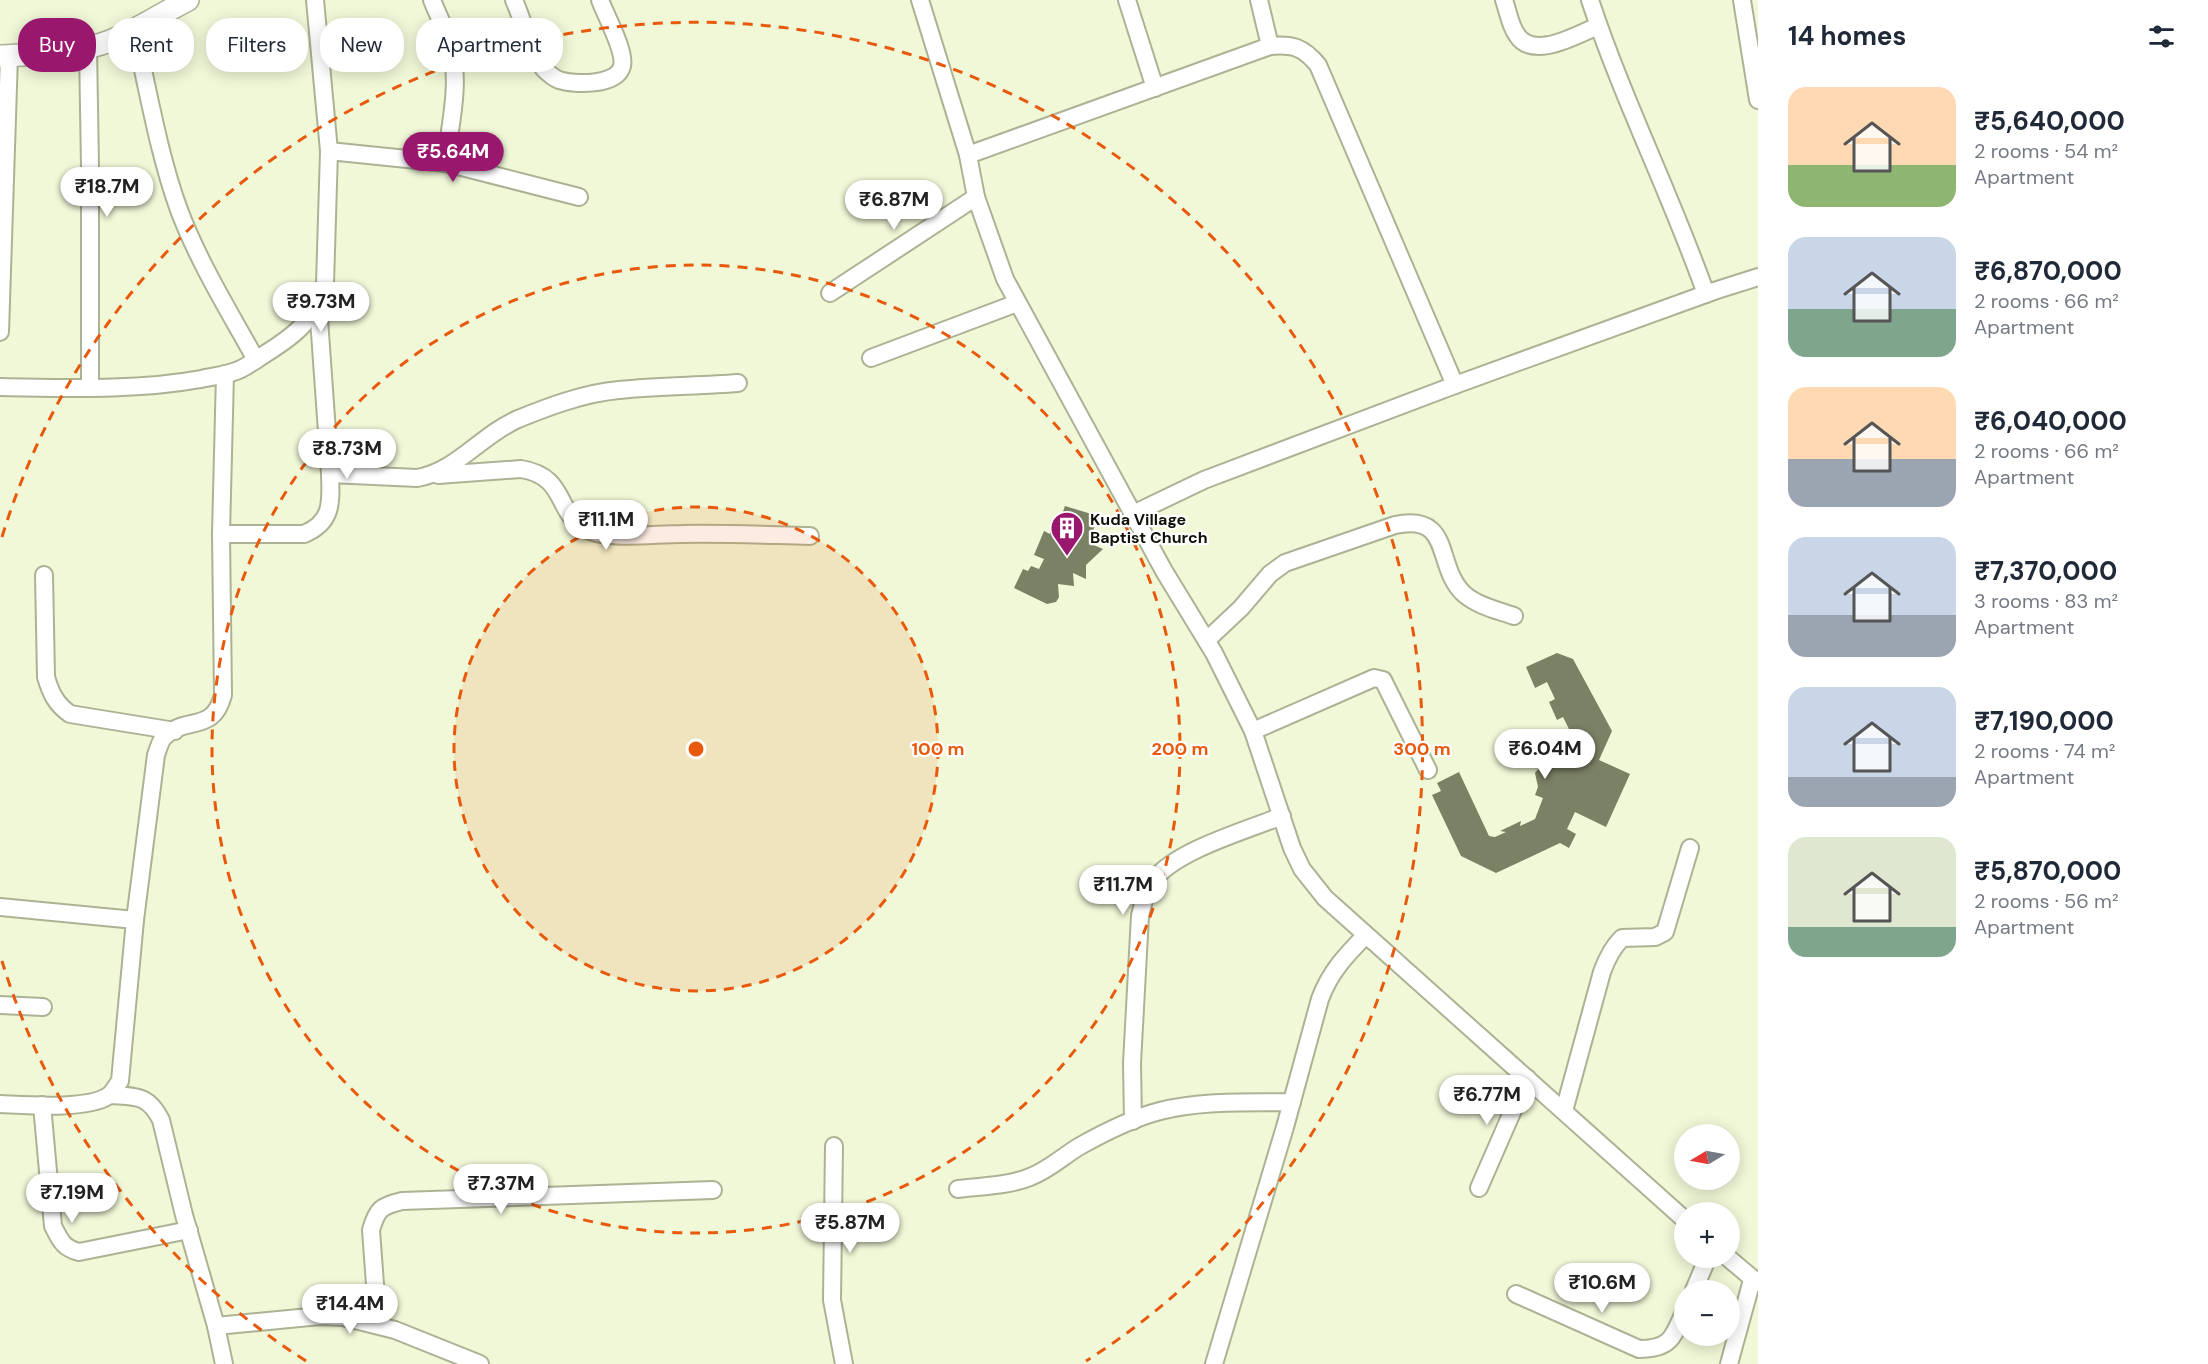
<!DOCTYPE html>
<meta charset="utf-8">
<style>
body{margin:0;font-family:"DM Sans",sans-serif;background:#f6f6f7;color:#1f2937;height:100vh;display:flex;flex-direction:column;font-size:22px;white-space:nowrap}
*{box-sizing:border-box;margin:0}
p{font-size:20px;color:#747a83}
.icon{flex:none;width:33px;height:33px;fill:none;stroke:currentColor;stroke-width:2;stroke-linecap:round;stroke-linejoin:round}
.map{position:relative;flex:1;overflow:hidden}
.side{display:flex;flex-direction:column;background:#fff;width:450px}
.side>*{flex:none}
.banner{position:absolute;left:18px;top:18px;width:570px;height:54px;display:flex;gap:12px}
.needle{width:39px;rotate:260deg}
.fabs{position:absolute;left:1674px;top:1124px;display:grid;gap:12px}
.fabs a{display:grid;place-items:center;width:66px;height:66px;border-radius:50%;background:#fff;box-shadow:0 3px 15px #0003;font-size:30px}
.price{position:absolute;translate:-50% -51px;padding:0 14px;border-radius:21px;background:#fff;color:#222;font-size:20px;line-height:39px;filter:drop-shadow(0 2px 3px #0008)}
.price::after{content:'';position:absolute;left:50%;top:36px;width:18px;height:14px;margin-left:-9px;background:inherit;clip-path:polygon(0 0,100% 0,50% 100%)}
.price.current{background:#99176d;color:#fff}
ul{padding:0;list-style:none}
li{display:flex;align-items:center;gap:18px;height:150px;padding:0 30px}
li span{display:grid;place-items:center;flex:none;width:168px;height:120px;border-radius:18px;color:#555}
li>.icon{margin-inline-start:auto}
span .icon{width:72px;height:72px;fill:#fffc;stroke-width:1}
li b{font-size:26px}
h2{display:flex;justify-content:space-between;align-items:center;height:72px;padding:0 30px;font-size:26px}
.chip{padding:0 21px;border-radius:24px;background:#fff;box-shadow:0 3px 15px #0003;font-size:21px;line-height:54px}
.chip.current{background:#99176d;color:#fff}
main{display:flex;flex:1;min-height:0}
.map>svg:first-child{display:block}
.building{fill:#7b8164}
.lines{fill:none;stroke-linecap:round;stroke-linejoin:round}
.minor-casing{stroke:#acb294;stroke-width:20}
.major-casing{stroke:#acb294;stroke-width:24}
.minor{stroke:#fff;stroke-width:16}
.major{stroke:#fff;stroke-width:21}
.ring{fill:none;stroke:#e8590c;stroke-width:3;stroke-dasharray:10 8}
.labels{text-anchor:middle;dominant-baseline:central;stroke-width:4.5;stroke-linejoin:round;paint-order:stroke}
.poi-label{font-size:16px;font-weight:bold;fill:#101208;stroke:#fff;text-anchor:start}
.centre{fill:#e8590c;stroke:#fff;stroke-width:3}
.ring-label{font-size:18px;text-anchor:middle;font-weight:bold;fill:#e8590c;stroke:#fff;stroke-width:4.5;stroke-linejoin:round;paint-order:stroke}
</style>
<main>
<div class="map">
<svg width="1758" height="1364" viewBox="0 0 1758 1364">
<rect width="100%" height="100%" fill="#f1f8d8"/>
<!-- building -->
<g class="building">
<path d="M1065 506 1098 516 1089 543 1103 549 1086 565V579L1073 573 1074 586 1058 584 1059 597 1056 602 1047 604 1014 588 1023 569 1028 571 1031 566 1039 569 1044 559 1034 555 1044 531 1050 534V528H1057Z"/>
<path d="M1557 653 1573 659 1612 731 1599 760 1630 774 1606 827 1575 812 1567 829 1576 834 1569 848 1560 843 1496 873 1461 856 1432 795 1441 791 1437 783 1459 772 1489 836 1495 837 1506 832 1500 831 1521 821 1520 826 1535 819 1543 798 1535 795 1538 787 1535 773 1549 756V749H1559L1570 731 1563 717 1557 720 1549 702 1555 699 1547 682 1535 688 1526 667Z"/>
</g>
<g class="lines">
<!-- minor casing -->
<g class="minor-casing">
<g id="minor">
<path d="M432 0C439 18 450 37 453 57 459 91 449 129 446 163"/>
<path d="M514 0C522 18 532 55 544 69 547 72 554 78 559 80 574 85 617 86 622 66 626 52 605 14 600 0"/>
<path d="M920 0 968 155 976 197 1005 279 1164 571 1214 653 1253 731 1292 848 1302 869 1325 898 1684 1219"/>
<path d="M1127 0 1155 88"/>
<path d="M1259 0 1270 46"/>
<path d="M1504 0C1508 11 1510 26 1517 35 1533 61 1578 34 1598 26"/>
<path d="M1590 0C1623 100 1671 195 1706 294"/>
<path d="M1742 0 1758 100"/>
<path d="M134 29C148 89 158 152 179 210 199 263 229 311 256 360"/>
<path d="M88 48 90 167V388"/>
<path d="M329 151 446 163 579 197"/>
<path d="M968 155 1270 46C1293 44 1303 47 1318 65L1455 385"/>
<path d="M830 293 976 197"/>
<path d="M0 332 9 56"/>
<path d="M871 358 1017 303"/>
<path d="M0 387C67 388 135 391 201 379 214 376 229 375 241 369 249 365 257 359 265 354 297 334 313 321 325 284L329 151 315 0"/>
<path d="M330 474 417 478C457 471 481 435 518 419 550 406 585 393 619 390 658 386 698 386 738 383"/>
<path d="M438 475 521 469C571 477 553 519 593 532 618 539 655 534 681 534 724 533 767 535 810 536"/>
<path d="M1133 514 1204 480 1455 385 1714 291 1758 277"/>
<path d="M221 534H304C333 522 331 502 330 474L318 305"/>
<path d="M44 575 46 677C51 694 56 704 70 714L175 731"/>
<path d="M1207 640 1241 608 1270 574 1285 563 1395 525C1454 513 1434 566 1464 594 1478 606 1497 610 1514 616"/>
<path d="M1253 731 1374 678 1383 680 1428 770"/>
<path d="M0 907 135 920"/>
<path d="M0 1005 43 1007"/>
<path d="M110 1095C136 1097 148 1094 161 1120L184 1215 216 1326 224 1364"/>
<path d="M0 1104C26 1105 87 1110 108 1096 113 1093 116 1086 120 1081L135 920 156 755C158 750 160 741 164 737 186 715 213 734 223 695L221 534 225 374"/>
<path d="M42 1105 53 1226C60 1240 63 1248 79 1252L189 1230"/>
<path d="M1564 1111 1602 972C1607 958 1612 948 1622 938L1655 937 1665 932 1690 848"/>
<path d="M1133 1121 1132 1063 1140 916C1143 904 1145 891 1153 881 1174 851 1247 830 1282 816"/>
<path d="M834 1146 832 1300 844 1364"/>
<path d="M1479 1188 1527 1078"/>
<path d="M958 1189C982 1186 1008 1186 1030 1177 1049 1170 1063 1156 1080 1146 1105 1132 1133 1118 1160 1111 1202 1100 1249 1103 1292 1102"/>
<path d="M1727 1257 1758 1283"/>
<path d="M1694 1290 1708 1257"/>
<path d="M1516 1294 1639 1349C1670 1349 1673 1338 1684 1312"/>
<path d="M378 1325 371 1230C377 1209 381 1206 402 1201L713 1190"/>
<path d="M216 1326 320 1316 343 1317 395 1330 480 1364"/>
<path d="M1214 1364 1285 1127 1320 999C1330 972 1346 955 1366 935"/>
<path d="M1729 1364 1752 1280"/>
</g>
</g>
<!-- major casing -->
<g class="major-casing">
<path id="major" d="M0 56C36 54 76 54 110 41 136 31 162 13 188 0"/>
</g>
<!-- minor -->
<use href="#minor" class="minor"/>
<!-- major -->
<use href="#major" class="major"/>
</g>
<!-- distance rings -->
<circle cx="696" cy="749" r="242" fill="#e8590c" fill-opacity=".12"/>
<g class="ring">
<circle cx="696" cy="749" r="242"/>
<circle cx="696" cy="749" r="484"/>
<path d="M306 1361A726 726 0 0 1 2 961M2 537A726 726 0 1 1 1086 1361"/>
</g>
<!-- icons -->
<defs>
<g id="building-pin" transform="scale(1.725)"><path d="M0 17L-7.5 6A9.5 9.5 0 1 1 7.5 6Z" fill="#99176d" stroke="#fff"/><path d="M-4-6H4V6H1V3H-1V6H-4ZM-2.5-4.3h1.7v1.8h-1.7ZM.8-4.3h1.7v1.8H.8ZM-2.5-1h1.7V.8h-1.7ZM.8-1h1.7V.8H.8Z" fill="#fff"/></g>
</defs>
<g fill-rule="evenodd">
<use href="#building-pin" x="1067" y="528"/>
</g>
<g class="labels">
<!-- poi labels -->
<g class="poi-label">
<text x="1090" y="519">Kuda Village<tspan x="1090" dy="18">Baptist Church</tspan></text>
</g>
</g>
<circle cx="696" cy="749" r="9" class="centre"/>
<g class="ring-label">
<text x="938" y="755">100 m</text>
<text x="1180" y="755">200 m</text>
<text x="1422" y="755">300 m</text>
</g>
</svg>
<div class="fabs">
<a><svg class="needle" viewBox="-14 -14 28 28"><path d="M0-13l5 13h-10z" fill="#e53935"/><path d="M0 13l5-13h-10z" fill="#747a83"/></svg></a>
<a>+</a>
<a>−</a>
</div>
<b class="price current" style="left:453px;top:183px">₹5.64M</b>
<b class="price" style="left:107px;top:218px">₹18.7M</b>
<b class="price" style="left:894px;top:231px">₹6.87M</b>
<b class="price" style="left:321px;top:333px">₹9.73M</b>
<b class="price" style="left:347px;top:480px">₹8.73M</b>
<b class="price" style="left:606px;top:551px">₹11.1M</b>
<b class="price" style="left:1545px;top:780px">₹6.04M</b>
<b class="price" style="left:1123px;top:916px">₹11.7M</b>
<b class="price" style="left:1487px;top:1126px">₹6.77M</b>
<b class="price" style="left:501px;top:1215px">₹7.37M</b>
<b class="price" style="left:72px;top:1224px">₹7.19M</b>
<b class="price" style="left:850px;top:1254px">₹5.87M</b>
<b class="price" style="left:1602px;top:1314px">₹10.6M</b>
<b class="price" style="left:350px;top:1335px">₹14.4M</b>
<div class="banner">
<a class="chip current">Buy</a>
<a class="chip">Rent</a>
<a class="chip">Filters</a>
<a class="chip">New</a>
<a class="chip">Apartment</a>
</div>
</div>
<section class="side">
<h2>14 homes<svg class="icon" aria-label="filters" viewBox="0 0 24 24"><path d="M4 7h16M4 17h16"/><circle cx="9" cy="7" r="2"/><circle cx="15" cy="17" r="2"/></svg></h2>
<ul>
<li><span style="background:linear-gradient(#ffd9b3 65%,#8fb573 0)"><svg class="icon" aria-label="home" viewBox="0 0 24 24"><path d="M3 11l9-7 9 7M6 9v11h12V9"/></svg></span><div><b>₹5,640,000</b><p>2 rooms · 54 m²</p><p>Apartment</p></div></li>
<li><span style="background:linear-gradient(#c9d6e8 60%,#7fa58c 0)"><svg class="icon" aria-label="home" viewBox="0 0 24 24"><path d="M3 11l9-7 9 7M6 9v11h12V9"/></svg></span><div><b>₹6,870,000</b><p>2 rooms · 66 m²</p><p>Apartment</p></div></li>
<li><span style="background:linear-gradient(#ffd9b3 60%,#9aa5b1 0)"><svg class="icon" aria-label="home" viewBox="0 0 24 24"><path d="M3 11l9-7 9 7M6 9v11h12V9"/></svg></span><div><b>₹6,040,000</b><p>2 rooms · 66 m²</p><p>Apartment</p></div></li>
<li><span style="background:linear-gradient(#c9d6e8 65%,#9aa5b1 0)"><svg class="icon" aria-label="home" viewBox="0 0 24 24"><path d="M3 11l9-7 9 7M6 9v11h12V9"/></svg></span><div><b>₹7,370,000</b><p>3 rooms · 83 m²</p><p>Apartment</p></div></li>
<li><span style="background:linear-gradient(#c9d6e8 75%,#9aa5b1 0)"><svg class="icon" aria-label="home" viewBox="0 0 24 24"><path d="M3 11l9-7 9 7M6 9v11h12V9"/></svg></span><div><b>₹7,190,000</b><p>2 rooms · 74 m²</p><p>Apartment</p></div></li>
<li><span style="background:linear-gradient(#dfe7d0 75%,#7fa58c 0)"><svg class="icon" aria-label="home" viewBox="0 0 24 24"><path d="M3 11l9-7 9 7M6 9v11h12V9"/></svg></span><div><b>₹5,870,000</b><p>2 rooms · 56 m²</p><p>Apartment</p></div></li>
</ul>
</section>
</main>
